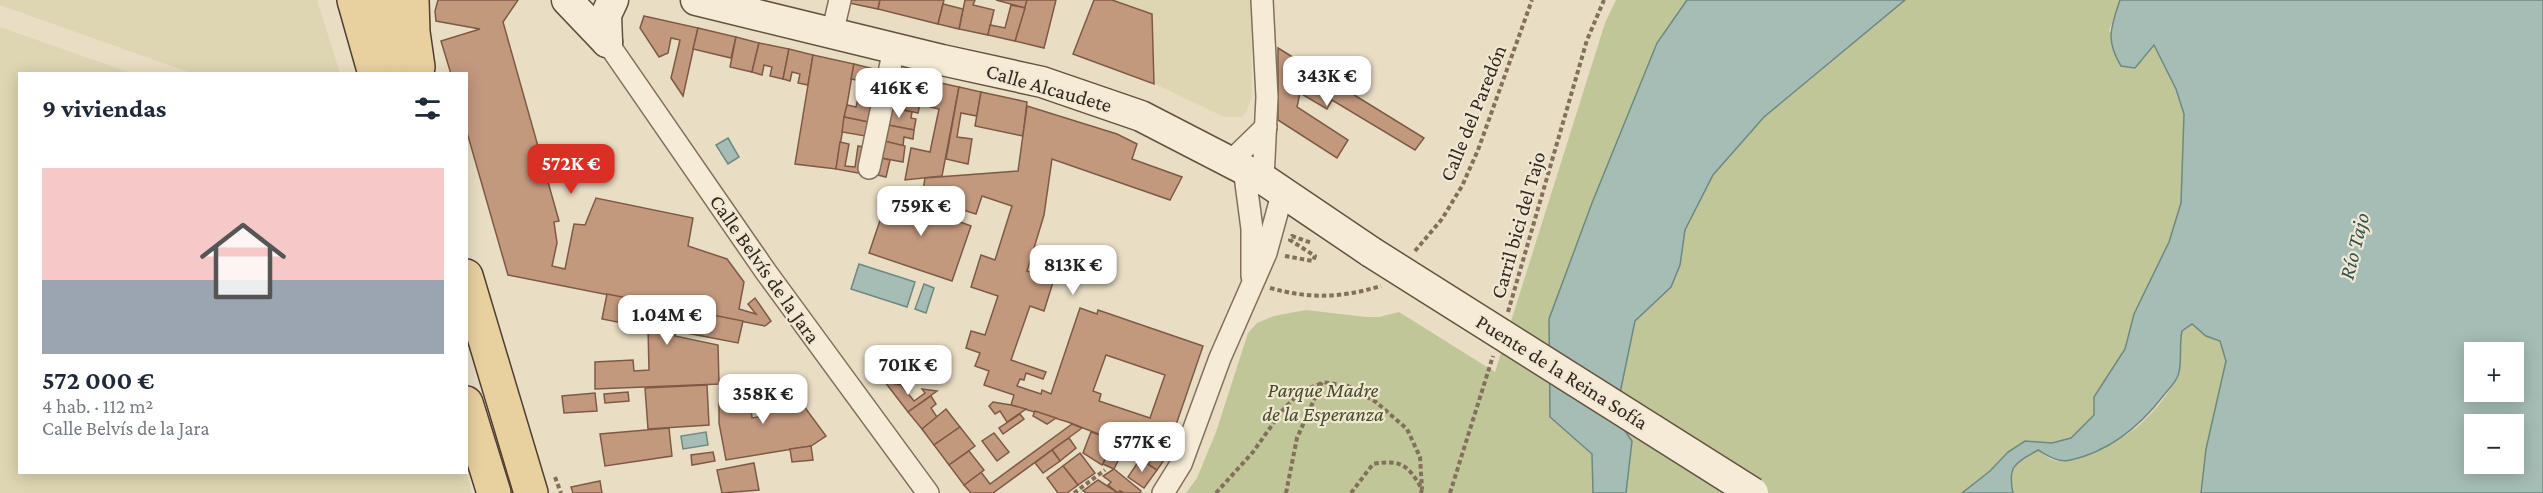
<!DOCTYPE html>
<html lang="es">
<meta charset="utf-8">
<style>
body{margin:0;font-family:"Crimson Pro",serif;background:#f6f6f7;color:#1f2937;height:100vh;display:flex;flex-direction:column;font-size:22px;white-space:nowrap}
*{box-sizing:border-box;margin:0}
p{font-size:20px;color:#747a83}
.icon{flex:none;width:33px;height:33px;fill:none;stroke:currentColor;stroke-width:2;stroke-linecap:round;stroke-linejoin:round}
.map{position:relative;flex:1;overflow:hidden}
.details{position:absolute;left:18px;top:72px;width:450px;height:402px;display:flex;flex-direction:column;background:#fff;border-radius:0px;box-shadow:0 3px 15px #0003}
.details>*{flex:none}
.tools{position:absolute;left:2464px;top:342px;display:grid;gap:12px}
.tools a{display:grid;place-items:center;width:60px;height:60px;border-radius:0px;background:#fff;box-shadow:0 3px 15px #0003;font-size:30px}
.price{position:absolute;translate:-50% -51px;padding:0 14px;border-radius:12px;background:#fff;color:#222;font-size:20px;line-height:39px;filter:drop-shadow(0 2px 3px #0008)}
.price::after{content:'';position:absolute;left:50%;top:36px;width:18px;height:14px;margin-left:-9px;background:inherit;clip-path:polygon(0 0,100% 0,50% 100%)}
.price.selected{background:#d93025;color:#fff}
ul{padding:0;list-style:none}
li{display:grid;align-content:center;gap:12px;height:318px;padding:0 24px}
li+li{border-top:2px solid #e0e1e3}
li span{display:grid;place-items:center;height:186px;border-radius:0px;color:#555}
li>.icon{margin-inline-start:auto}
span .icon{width:108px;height:108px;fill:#fffc;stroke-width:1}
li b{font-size:26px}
h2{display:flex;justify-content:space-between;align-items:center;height:72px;padding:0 24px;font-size:26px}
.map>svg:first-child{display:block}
.farmland{fill:#ded6b2}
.green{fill:#c1c699}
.water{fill:#a5bdb5;stroke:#6d8982;stroke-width:1.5;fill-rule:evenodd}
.building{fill:#c3997e;stroke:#7e5a45;stroke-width:1.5;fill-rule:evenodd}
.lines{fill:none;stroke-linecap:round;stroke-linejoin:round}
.minor-casing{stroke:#826f5c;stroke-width:24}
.secondary-casing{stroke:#63513f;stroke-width:33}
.primary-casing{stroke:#503e30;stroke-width:36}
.path{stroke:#826f5c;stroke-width:4;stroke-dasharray:4.5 3;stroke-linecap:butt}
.minor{stroke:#f5ebd6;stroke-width:21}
.secondary{stroke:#f5ebd6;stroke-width:30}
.primary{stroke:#e8d09f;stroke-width:33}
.secondary-bridge-casing{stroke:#63513f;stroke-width:33;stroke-linecap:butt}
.secondary-bridge{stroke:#f5ebd6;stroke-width:30}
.labels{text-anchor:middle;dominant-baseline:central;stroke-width:4.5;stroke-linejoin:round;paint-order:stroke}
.street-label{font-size:21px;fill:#33281f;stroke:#f1e8d3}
.park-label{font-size:21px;font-style:italic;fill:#444d27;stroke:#f1e8d3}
.water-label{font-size:22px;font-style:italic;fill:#30514f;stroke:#f1e8d3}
</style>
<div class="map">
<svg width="2543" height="493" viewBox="0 0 2543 493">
<rect width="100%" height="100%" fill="#e9ddc4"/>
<!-- farmland -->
<g class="farmland">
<path d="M0 0H317L340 73H191L0 5Z"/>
<path d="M1112 0H1251L1252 97 1246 112 1241 117H1224L1153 83 1152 14Z"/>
<path d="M0 27 131 73 20 74V472H466L472 493H0Z"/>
</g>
<!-- green -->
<g class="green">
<path d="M1616 0H1687L1657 43 1550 417 1592 454 1593 493H1186L1197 478 1216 432 1248 333 1257 323 1274 316 1306 310 1366 317H1379L1399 312 1495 372 1605 23Z"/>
<path d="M1905 0H2120L2109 31 2142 61 2154 45 2177 89 2185 114 2181 203 2169 242 2134 314 2125 349 2094 397V415L2071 438 2052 443 2025 441 2008 452 1990 471 1962 493H1626L1632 441 1618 421 1620 393 1635 321 1671 287 1680 265 1685 230 1713 175 1764 117Z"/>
<path d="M2192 324 2206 336 2220 341 2226 361 2206 449 2201 493H2013C2007 465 2016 463 2038 450 2042 453 2048 458 2053 460 2074 466 2122 440 2137 427 2152 414 2169 394 2178 376 2182 366 2179 343 2182 330Z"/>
</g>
<!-- water -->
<g class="water">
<path d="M1687 0H1905L1764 117 1713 175 1685 230 1680 265 1671 287 1635 321 1620 393 1618 421 1632 441 1626 493H1593L1592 454 1550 417 1549 319 1592 203 1657 43Z"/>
<path d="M2120 0H2543V493H2201L2206 449 2226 361 2220 341 2206 336 2192 324 2182 331C2179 345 2182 359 2179 372 2178 380 2169 389 2164 395 2141 425 2110 451 2071 460 2058 463 2048 456 2038 450 2016 463 2007 465 2013 493H1962L1990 471 2008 452 2025 441 2052 443 2071 438 2094 415V397L2125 349 2134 314 2169 242 2181 203 2184 114 2176 89 2154 45 2135 68 2121 66C2105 40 2111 27 2120 0ZM2475 352H2514V392H2475ZM2475 424H2514V464H2475Z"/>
<path d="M728 138 739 157 728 164 716 145Z"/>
<path d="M859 264 915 282 907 307 851 289Z"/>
<path d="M924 284 934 288 926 313 915 309Z"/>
<path d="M706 432 708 445 683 449 681 436Z"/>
</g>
<!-- building -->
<g class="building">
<path d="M438 0H518L503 22 559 221 554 222 557 243 552 266 565 269 574 224 585 225 596 198 693 218 688 246 727 259 744 282 739 309 756 314 748 304 755 298 771 321 765 326 508 275 466 129V74H451L441 41 480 29 436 21 435 11Z"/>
<path d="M850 0H880L878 9 849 3Z"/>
<path d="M880 0H944L938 24 878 9Z"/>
<path d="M965 0H975L973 5 994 10 988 35 959 29Z"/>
<path d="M996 0H1027L1025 8Z"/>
<path d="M1027 0H1056L1044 48 1015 41Z"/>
<path d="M1094 0H1112L1152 14 1154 84 1073 54Z"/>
<path d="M943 4 963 9 959 29 938 24Z"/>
<path d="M1011 5 1025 8 1015 41 988 35 990 25 1005 28Z"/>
<path d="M644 16 698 28 683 96 671 78 680 40 671 38 668 53 659 57 640 28Z"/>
<path d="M698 28 736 37 731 58 693 49Z"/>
<path d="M736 37 759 43 752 72 730 67Z"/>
<path d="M759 43 789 49 783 79 770 76 772 67 764 65 762 75 752 72Z"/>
<path d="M1278 48 1424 138 1415 150 1332 100 1327 109 1300 93 1297 107 1348 140 1337 158 1278 120Z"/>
<path d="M789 49 813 55 808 85 798 83 800 74 792 72 790 81 783 79Z"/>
<path d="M813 55 854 64 836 169 795 164Z"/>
<path d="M854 64 882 71 880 85 851 79Z"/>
<path d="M912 77 925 80 918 113 905 110Z"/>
<path d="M932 81 959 87 942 176 905 180 911 148 930 152 939 109 930 107Z"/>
<path d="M959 87 981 92 977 116 961 113 957 137 972 139 968 164 946 159Z"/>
<path d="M981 92 1027 102 1023 136 975 126Z"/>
<path d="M889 98 902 101 901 109 887 107Z"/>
<path d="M858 99 876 103 873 123 844 117 847 105 856 107Z"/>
<path d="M1027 106 1117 134 1137 144 1132 159 1182 177 1170 200 1052 159 1044 215 1027 271 1054 279 1044 311 1030 306 1011 360 1046 372 1043 379 1026 373 1024 380 1020 379 1017 386 1041 394 1042 390 1051 394 1080 308 1097 314 1098 310 1203 346 1164 460 1068 422 1011 405 1014 395 984 385 989 371 975 366 980 353 966 348 971 331 985 335 998 296 971 287 981 255 995 260 1012 206 982 196 976 214 922 197 925 178 1018 171ZM1106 355 1165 375 1150 418 1099 401 1101 394 1093 391Z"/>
<path d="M887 107 912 112 911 118 916 119 914 130 883 124Z"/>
<path d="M844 117 873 123 871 137 842 132Z"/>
<path d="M883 124 914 130 913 139 904 137 903 146 880 140Z"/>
<path d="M880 140 905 146 903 162 876 157Z"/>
<path d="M840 142 849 144 845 166 855 167 858 146 869 148 863 174 836 169Z"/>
<path d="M876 157 890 160 886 177 873 174Z"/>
<path d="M888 197 919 208 922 197 947 205 944 216 971 226 952 281 869 253Z"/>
<path d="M607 294 743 321 738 343 676 331 675 336 718 345 719 384 595 389V362L633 360 634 371 649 370 648 328 602 319Z"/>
<path d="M885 382 901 385 914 401 925 393 922 389 937 391 908 412Z"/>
<path d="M749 383 752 418 764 416 795 394 826 436 811 446 726 460 719 423V384Z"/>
<path d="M707 385 709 425 648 429 645 388Z"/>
<path d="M628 392 629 401 605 403 604 394Z"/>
<path d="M595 393 597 411 564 413 562 396Z"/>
<path d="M931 396 936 404 931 408 937 417 922 429 908 412Z"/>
<path d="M993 402 1011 405 1026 409 1007 422 1000 411 995 414 989 406Z"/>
<path d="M946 409 960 427 934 445 922 429Z"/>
<path d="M1035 411 1056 418 1047 424 1033 416Z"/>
<path d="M1020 414 1024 419 1003 434 999 428Z"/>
<path d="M1072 424 1082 428 993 493H971L964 485 981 472 990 484Z"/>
<path d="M960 427 975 446 949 465 934 445Z"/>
<path d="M669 428 672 456 605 466 600 434Z"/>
<path d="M1091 432 1106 437 1100 448 1108 454 1102 465 1083 453Z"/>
<path d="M994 433 1009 452 997 461 982 441Z"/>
<path d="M1069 438 1076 448 1060 461 1052 450Z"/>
<path d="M1115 440 1155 454 1164 460 1157 470 1148 465 1149 463 1110 448Z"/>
<path d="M811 446 813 460 792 462 790 449Z"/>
<path d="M1110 448 1122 453 1114 469 1103 464Z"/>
<path d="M1052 450 1060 461 1043 473 1035 463Z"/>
<path d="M969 451 984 470 964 485 949 465Z"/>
<path d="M713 452 715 461 692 465 691 455Z"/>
<path d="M1080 453 1095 473 1078 485 1063 466Z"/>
<path d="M1140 459 1157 470 1144 488 1128 477Z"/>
<path d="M754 463 759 490 722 493 717 470Z"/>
<path d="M1063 466 1078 485 1067 493H1058L1047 478Z"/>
<path d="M1114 469 1141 491 1140 493H1124L1120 491 1118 493 1108 485 1111 482 1103 476Z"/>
<path d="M1098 480 1118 493 1120 491 1124 493H1087L1083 491Z"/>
<path d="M600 481 602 493H573L571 487Z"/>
</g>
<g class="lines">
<!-- minor casing -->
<g class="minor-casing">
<g id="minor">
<path d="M1262 0 1267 97 1263 179"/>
<path d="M832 34 840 0"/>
<path d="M607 42 766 272 928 493"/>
<path d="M1231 161 1266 127"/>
<path d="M869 168 894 49"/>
<path d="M1244 168 1252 229V276"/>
<path d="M1163 493 1181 464 1220 358 1266 253 1283 191"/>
</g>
</g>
<!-- secondary casing -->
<g class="secondary-casing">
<g id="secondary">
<path d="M567 0 607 42"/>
<path d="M696 0 942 60 1042 82 1141 116 1263 179 1371 252"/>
<path d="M607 42 606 15 613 0"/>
</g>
</g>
<!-- primary casing -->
<g class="primary-casing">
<g id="primary">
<path d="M354 0 375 74"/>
<path d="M382 0 404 74"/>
<path d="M412 0 413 32 418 67"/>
<path d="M466 276 531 493"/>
<path d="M466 403 494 493"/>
</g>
</g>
<!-- path -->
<g class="path">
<path d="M1415 251 1442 219 1462 186 1478 150 1532 0"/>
<path d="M1285 256 1313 261 1315 256 1290 240 1292 236 1312 243"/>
<path d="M1270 288C1310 299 1341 298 1381 286"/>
<path d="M1508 312 1587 40 1604 0"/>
<path d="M555 477 561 493"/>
<path d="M1074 493 1105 470"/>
<path d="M1216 493 1253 452 1282 411 1300 392 1322 383"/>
<path d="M1286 493 1297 438 1322 382 1348 386 1376 402 1407 429 1420 457 1422 489"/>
<path d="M1351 493 1373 464C1401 459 1408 465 1422 489L1421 493"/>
<path d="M1450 493 1493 356"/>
</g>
<!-- minor -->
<use href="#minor" class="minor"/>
<!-- secondary -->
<use href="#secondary" class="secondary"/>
<!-- primary -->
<use href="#primary" class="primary"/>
<!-- secondary-bridge casing -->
<g class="secondary-bridge-casing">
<path id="secondary-bridge" d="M1371 252 1753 493"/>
</g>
<!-- secondary-bridge -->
<use href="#secondary-bridge" class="secondary-bridge"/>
</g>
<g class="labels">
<!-- street labels -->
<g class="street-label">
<text transform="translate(1049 88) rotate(16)">Calle Alcaudete</text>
<text transform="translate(1473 113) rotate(-68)">Calle del Paredón</text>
<text transform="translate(1518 225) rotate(-74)">Carril bici del Tajo</text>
<text transform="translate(765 269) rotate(55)">Calle Belvís de la Jara</text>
<text transform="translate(1562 372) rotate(32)">Puente de la Reina Sofía</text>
</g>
<!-- park labels -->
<g class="park-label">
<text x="1323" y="390">Parque Madre<tspan x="1323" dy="24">de la Esperanza</tspan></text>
</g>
<!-- water labels -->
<g class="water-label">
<text transform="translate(2354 246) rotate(-76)">Río Tajo</text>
</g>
</g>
</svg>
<div class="tools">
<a>+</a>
<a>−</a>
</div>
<b class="price" style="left:1327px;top:107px">343K €</b>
<b class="price" style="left:899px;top:119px">416K €</b>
<b class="price selected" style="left:571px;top:195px">572K €</b>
<b class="price" style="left:921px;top:237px">759K €</b>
<b class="price" style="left:1073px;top:296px">813K €</b>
<b class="price" style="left:667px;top:346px">1.04M €</b>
<b class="price" style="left:908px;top:396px">701K €</b>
<b class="price" style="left:763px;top:425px">358K €</b>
<b class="price" style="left:1142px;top:473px">577K €</b>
<section class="details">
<h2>9 viviendas<svg class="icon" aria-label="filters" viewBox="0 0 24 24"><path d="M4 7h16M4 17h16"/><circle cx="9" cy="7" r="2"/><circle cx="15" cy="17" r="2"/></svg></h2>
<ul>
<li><span style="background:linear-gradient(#f6c9c9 60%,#9aa5b1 0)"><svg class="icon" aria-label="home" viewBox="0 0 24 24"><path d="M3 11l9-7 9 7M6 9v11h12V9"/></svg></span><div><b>572 000 €</b><p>4 hab. · 112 m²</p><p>Calle Belvís de la Jara</p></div></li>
</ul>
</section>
</div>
